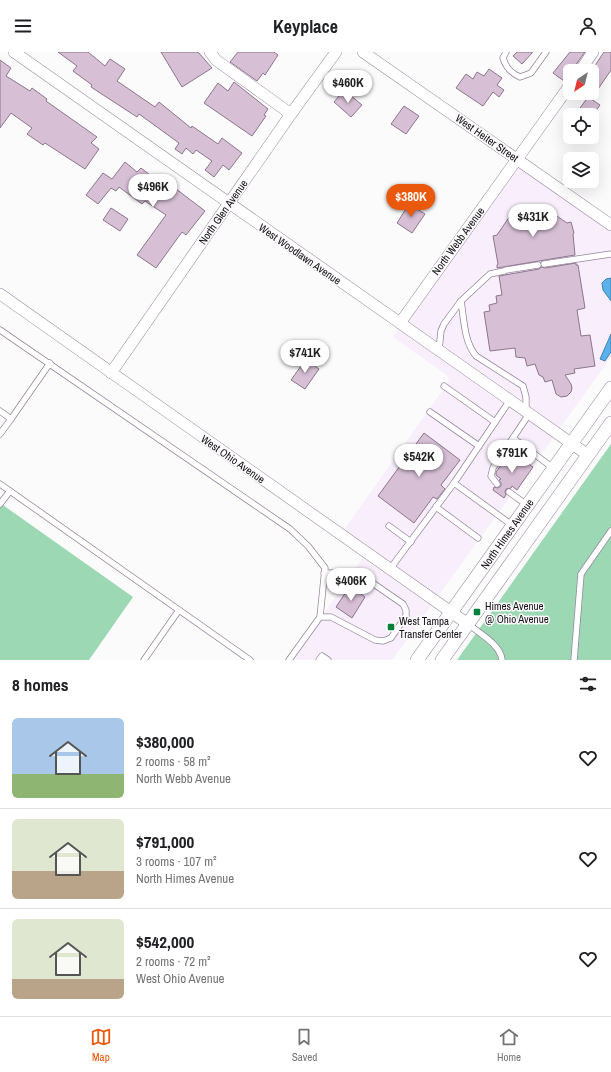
<!DOCTYPE html>
<meta charset="utf-8">
<style>
body{margin:0;font-family:"Archivo Narrow",sans-serif;background:#f6f6f6;color:#202124;height:100vh;display:flex;flex-direction:column;font-size:15px;white-space:nowrap}
*{box-sizing:border-box;margin:0}
p{font-size:13px;color:#757577}
.icon{flex:none;width:22px;height:22px;fill:none;stroke:currentColor;stroke-width:2;stroke-linecap:round;stroke-linejoin:round}
.map{position:relative;height:608px;overflow:hidden}
.panel{display:flex;flex-direction:column;background:#fff;flex:1}
.panel>*{flex:none}
.needle{width:26px;rotate:215deg}
.buttons{position:absolute;left:563px;top:12px;display:grid;gap:8px}
.buttons a{display:grid;place-items:center;width:36px;height:36px;border-radius:6px;background:#fff;box-shadow:0 4px 16px #0002;font-size:20px}
.price{position:absolute;translate:-50% -34px;padding:0 9px;border-radius:14px;background:#fff;color:#222;font-size:13px;line-height:26px;filter:drop-shadow(0 1px 2px #0008)}
.price::after{content:'';position:absolute;left:50%;top:24px;width:12px;height:9px;margin-left:-6px;background:inherit;clip-path:polygon(0 0,100% 0,50% 100%)}
.price.active{background:#ea580c;color:#fff}
ul{padding:0;list-style:none}
li{display:flex;align-items:center;gap:12px;height:100px;padding:0 12px}
li+li{border-top:1px solid #e0e0e0}
li span{display:grid;place-items:center;flex:none;width:112px;height:80px;border-radius:6px;color:#555}
li>.icon{margin-inline-start:auto}
span .icon{width:48px;height:48px;fill:#fffc;stroke-width:1}
li b{font-size:17px}
h2{display:flex;justify-content:space-between;align-items:center;height:48px;padding:0 12px;font-size:17px}
header{display:flex;justify-content:space-between;align-items:center;height:52px;padding:0 12px;background:#fff;font-size:18px;font-weight:700}
.menu{display:flex;justify-content:space-around;align-items:center;height:56px;border-top:1px solid #e0e0e0;background:#fff;font-size:11px;color:#757577}
.menu a{display:grid;justify-items:center;gap:2px}
.menu .active{color:#ea580c}
.map>svg:first-child{display:block}
.built{fill:#f8eefc}
.green{fill:#9cd8b4}
.water{fill:#59b2ed;stroke:#4581ad}
.building{fill:#d7bfd6;stroke:#8c768c}
.lines{fill:none;stroke-linecap:round;stroke-linejoin:round}
.service-casing{stroke:#96859e;stroke-width:7}
.minor-casing{stroke:#96859e;stroke-width:12}
.tertiary-casing{stroke:#96859e;stroke-width:14}
.service{stroke:#fff;stroke-width:5.5}
.minor{stroke:#fff;stroke-width:11}
.tertiary{stroke:#fff;stroke-width:13}
.poi-dot{fill:#00813b;stroke:#fbfbfb;stroke-width:1.5}
.labels{text-anchor:middle;dominant-baseline:central;stroke-width:3;stroke-linejoin:round;paint-order:stroke}
.street-label{font-size:11px;fill:#161019;stroke:#fbfbfb}
.poi-label{font-size:11px;fill:#161019;stroke:#fbfbfb;text-anchor:start}
</style>
<header><svg class="icon" aria-label="menu" viewBox="0 0 24 24"><path d="M4 6h16M4 12h16M4 18h16"/></svg>Keyplace<svg class="icon" aria-label="person" viewBox="0 0 24 24"><circle cx="12" cy="8" r="4"/><path d="M4 21q1-7 8-7t8 7"/></svg></header>
<div class="map">
<svg width="611" height="608" viewBox="0 0 611 608">
<rect width="100%" height="100%" fill="#fbfbfb"/>
<!-- built -->
<g class="built">
<path d="M518 115 611 180V226L606 227 603 238 611 249V282L605 309 611 300V305L560 376 407 269Z"/>
<path d="M398 277 553 386 438 544 344 478 449 329 448 324 393 285Z"/>
<path d="M363 506 431 554 392 608H291Z"/>
</g>
<!-- green -->
<g class="green">
<path d="M611 392V608H457Z"/>
<path d="M0 451 133 545 89 608H0Z"/>
</g>
<!-- water -->
<g class="water">
<path d="M611 226V249L603 238 602 231 606 227Z"/>
<path d="M611 282V300L605 309 600 307Z"/>
</g>
<!-- building -->
<g class="building">
<path d="M58 0H88L105 14 110 7 125 17 117 29 155 55 159 50 191 76 192 74 218 92 222 86 242 101 229 118 223 113 214 125 205 118 212 109 196 98 193 102 186 96 182 102 175 97 179 91 139 62 137 65 91 35 92 33 73 19 77 14Z"/>
<path d="M161 0H198L212 16 182 35Z"/>
<path d="M238 0H274L278 3 265 23 263 21 257 29 230 10Z"/>
<path d="M517 0H533L522 12 513 4Z"/>
<path d="M570 0H585L564 29 553 21Z"/>
<path d="M604 0H611V18L592 46V18Z"/>
<path d="M0 8 11 16 6 24 30 39 32 36 47 47 46 49 97 85 91 91 99 97 85 117 45 91 43 93 27 82 32 76 11 61 0 76Z"/>
<path d="M489 17 502 26 497 33 504 38 499 45 493 40 483 54 456 36 466 22 473 27 477 20 484 24Z"/>
<path d="M234 30 268 57 264 63 266 64 252 84 204 51 218 31 228 39Z"/>
<path d="M344 38 362 53 351 65 334 50Z"/>
<path d="M588 45 600 53 593 63H575Z"/>
<path d="M404 54 419 64 406 82 391 72Z"/>
<path d="M125 110 137 120 141 116 164 134 167 130 205 159 186 183 182 180 156 216 137 203 166 163 145 149 142 152 119 135 116 139 111 136 98 152 86 143 103 121 112 127Z"/>
<path d="M409 152 425 162 412 181 397 171Z"/>
<path d="M542 154 567 171 571 170 574 181 573 182 575 203 497 216V213L498 212 493 184 497 183 514 158Z"/>
<path d="M111 156 128 167 120 179 103 168Z"/>
<path d="M576 211V213H578L585 256 577 258 581 284 590 283 595 314 574 317 575 321 565 323 571 332 572 336 571 340 567 344 561 345 556 342 552 328 545 330 543 325 539 323 535 312 527 314 525 306 516 305 515 296 490 299 484 260 490 259 489 253 497 251 496 244 502 243 499 224 539 217 541 215 545 216Z"/>
<path d="M306 307 319 317 305 337 291 328Z"/>
<path d="M424 381 460 408 441 433 445 437 437 447 433 445 414 471 378 444Z"/>
<path d="M511 400 533 415 517 438 512 434 511 436 506 437 505 440 506 443 504 446 493 438 494 435 498 436 501 434V431L499 428 501 427 496 423V420Z"/>
<path d="M350 534 365 545 352 566 336 555Z"/>
</g>
<g class="lines">
<!-- service casing -->
<g class="service-casing">
<g id="service">
<path d="M506 0 503 6C506 16 511 21 520 25L531 21 546 0"/>
<path d="M544 212 611 202"/>
<path d="M506 218 538 213"/>
<path d="M461 249C464 267 464 290 476 304L523 334 526 345V359"/>
<path d="M0 278 290 477 308 494 325 516 320 565 289 608"/>
<path d="M439 298 441 279 444 272 461 249 490 222 504 219"/>
<path d="M444 334 495 370"/>
<path d="M510 348 454 431 512 473"/>
<path d="M0 359 11 367 0 382"/>
<path d="M430 360 479 394"/>
<path d="M529 362 513 386 553 416"/>
<path d="M11 367 50 311"/>
<path d="M0 432 250 608"/>
<path d="M497 432 491 424 493 416 513 386"/>
<path d="M509 440 527 453"/>
<path d="M0 452 10 439"/>
<path d="M436 455 478 486"/>
<path d="M389 474 411 490"/>
<path d="M390 517 454 431"/>
<path d="M320 565H331L375 588 383 589 391 586 406 564V558L403 552 358 521H324"/>
<path d="M468 572C479 581 501 593 502 608"/>
<path d="M144 608 179 558"/>
<path d="M319 608 322 604 328 608"/>
<path d="M574 608 581 522 611 479"/>
</g>
</g>
<!-- minor casing -->
<g class="minor-casing">
<g id="minor">
<path d="M14 0 588 403"/>
<path d="M210 0 216 8 291 62"/>
<path d="M363 0 611 173"/>
<path d="M580 19 593 0"/>
<path d="M0 242 468 572"/>
<path d="M400 271 570 33"/>
<path d="M111 321 291 62 336 0"/>
</g>
</g>
<!-- tertiary casing -->
<g class="tertiary-casing">
<g id="tertiary">
<path d="M417 608 611 336"/>
<path d="M442 608 611 371"/>
</g>
</g>
<!-- service -->
<use href="#service" class="service"/>
<!-- minor -->
<use href="#minor" class="minor"/>
<!-- tertiary -->
<use href="#tertiary" class="tertiary"/>
</g>
<!-- markers -->
<g class="poi-dot">
<rect x="473" y="556" width="8" height="8" rx="2"/>
<rect x="387" y="571" width="8" height="8" rx="2"/>
</g>
<g class="labels">
<!-- street labels -->
<g class="street-label">
<text transform="translate(487 86) rotate(35)">West Heiter Street</text>
<text transform="translate(223 160) rotate(-55)">North Glen Avenue</text>
<text transform="translate(458 189) rotate(-54)">North Webb Avenue</text>
<text transform="translate(300 202) rotate(35)">West Woodlawn Avenue</text>
<text transform="translate(233 407) rotate(35)">West Ohio Avenue</text>
<text transform="translate(507 482) rotate(-55)">North Himes Avenue</text>
</g>
<!-- poi labels -->
<g class="poi-label">
<text x="485" y="554">Himes Avenue<tspan x="485" dy="13">@ Ohio Avenue</tspan></text>
<text x="399" y="569">West Tampa<tspan x="399" dy="13">Transfer Center</tspan></text>
</g>
</g>
</svg>
<div class="buttons">
<a><svg class="needle" viewBox="-14 -14 28 28"><path d="M0-13l5 13h-10z" fill="#e53935"/><path d="M0 13l5-13h-10z" fill="#757577"/></svg></a>
<a><svg class="icon" aria-label="locate" viewBox="0 0 24 24"><circle cx="12" cy="12" r="6"/><path d="M12 2v4M12 18v4M2 12h4M18 12h4"/></svg></a>
<a><svg class="icon" aria-label="layers" viewBox="0 0 24 24"><path d="M12 4l9 5-9 5-9-5zM3 14l9 5 9-5"/></svg></a>
</div>
<b class="price" style="left:348px;top:52px">$460K</b>
<b class="price" style="left:153px;top:156px">$496K</b>
<b class="price active" style="left:411px;top:166px">$380K</b>
<b class="price" style="left:533px;top:186px">$431K</b>
<b class="price" style="left:305px;top:322px">$741K</b>
<b class="price" style="left:512px;top:422px">$791K</b>
<b class="price" style="left:419px;top:426px">$542K</b>
<b class="price" style="left:351px;top:550px">$406K</b>
</div>
<section class="panel">
<h2>8 homes<svg class="icon" aria-label="filters" viewBox="0 0 24 24"><path d="M4 7h16M4 17h16"/><circle cx="9" cy="7" r="2"/><circle cx="15" cy="17" r="2"/></svg></h2>
<ul>
<li><span style="background:linear-gradient(#a9c7e8 70%,#8fb573 0)"><svg class="icon" aria-label="home" viewBox="0 0 24 24"><path d="M3 11l9-7 9 7M6 9v11h12V9"/></svg></span><div><b>$380,000</b><p>2 rooms · 58 m²</p><p>North Webb Avenue</p></div><svg class="icon" aria-label="heart" viewBox="0 0 24 24"><path d="M12 20l-8-8c-3-5 5-10 8-4 3-6 11-1 8 4z"/></svg></li>
<li><span style="background:linear-gradient(#dfe7d0 65%,#b9a48a 0)"><svg class="icon" aria-label="home" viewBox="0 0 24 24"><path d="M3 11l9-7 9 7M6 9v11h12V9"/></svg></span><div><b>$791,000</b><p>3 rooms · 107 m²</p><p>North Himes Avenue</p></div><svg class="icon" aria-label="heart" viewBox="0 0 24 24"><path d="M12 20l-8-8c-3-5 5-10 8-4 3-6 11-1 8 4z"/></svg></li>
<li><span style="background:linear-gradient(#dfe7d0 75%,#b9a48a 0)"><svg class="icon" aria-label="home" viewBox="0 0 24 24"><path d="M3 11l9-7 9 7M6 9v11h12V9"/></svg></span><div><b>$542,000</b><p>2 rooms · 72 m²</p><p>West Ohio Avenue</p></div><svg class="icon" aria-label="heart" viewBox="0 0 24 24"><path d="M12 20l-8-8c-3-5 5-10 8-4 3-6 11-1 8 4z"/></svg></li>
</ul>
</section>
<nav class="menu">
<a class="active"><svg class="icon" aria-label="map" viewBox="0 0 24 24"><path d="M3 6l6-2 6 2 6-2v14l-6 2-6-2-6 2zM9 4v14M15 6v14"/></svg>Map</a>
<a><svg class="icon" aria-label="saved" viewBox="0 0 24 24"><path d="M7 4h10v16l-5-4-5 4z"/></svg>Saved</a>
<a><svg class="icon" aria-label="home" viewBox="0 0 24 24"><path d="M3 11l9-7 9 7M6 9v11h12V9"/></svg>Home</a>
</nav>
